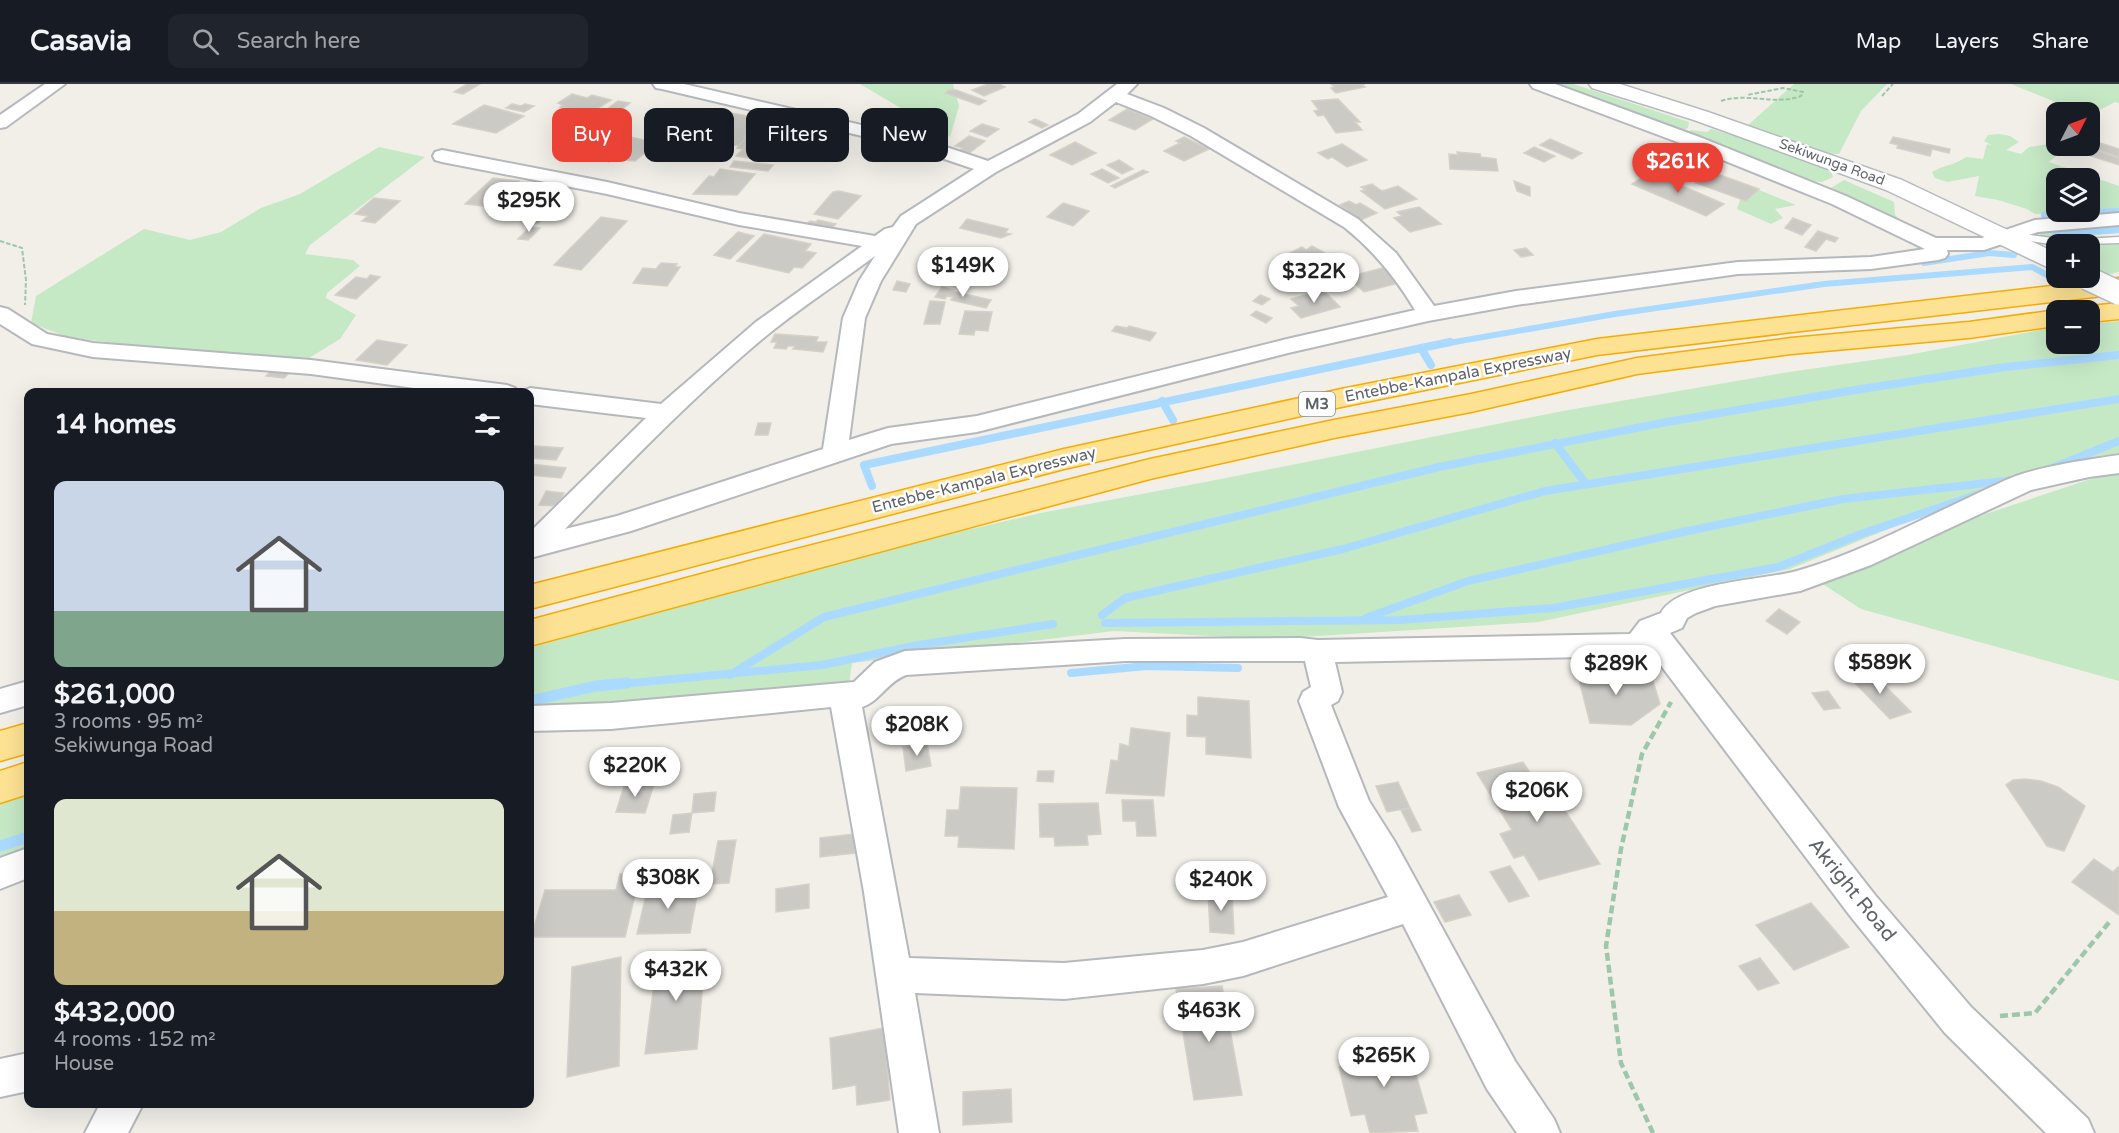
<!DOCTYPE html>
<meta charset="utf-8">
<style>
body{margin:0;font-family:"Varela Round",sans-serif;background:#20242c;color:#f1f3f6;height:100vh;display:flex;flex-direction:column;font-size:22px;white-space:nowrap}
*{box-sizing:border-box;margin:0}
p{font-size:20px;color:#9ea1a6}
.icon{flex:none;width:33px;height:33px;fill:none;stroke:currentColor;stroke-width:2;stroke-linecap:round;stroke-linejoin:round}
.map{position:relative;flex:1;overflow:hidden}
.drawer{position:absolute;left:24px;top:304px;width:510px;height:720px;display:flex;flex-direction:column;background:#171b24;border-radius:12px;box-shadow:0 6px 24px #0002}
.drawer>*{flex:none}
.hud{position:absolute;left:552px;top:24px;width:570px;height:54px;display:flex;gap:12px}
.needle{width:39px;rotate:48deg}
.fabs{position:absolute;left:2046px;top:18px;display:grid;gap:12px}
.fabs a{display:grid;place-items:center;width:54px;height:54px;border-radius:12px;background:#171b24;box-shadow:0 6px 24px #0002;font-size:30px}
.price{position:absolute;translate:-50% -51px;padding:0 14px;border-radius:21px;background:#fff;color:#222;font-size:20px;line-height:39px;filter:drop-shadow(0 2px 3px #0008)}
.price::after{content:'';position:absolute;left:50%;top:36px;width:18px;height:14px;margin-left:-9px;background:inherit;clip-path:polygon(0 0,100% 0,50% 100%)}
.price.active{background:#ea4335;color:#fff}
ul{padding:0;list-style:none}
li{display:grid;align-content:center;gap:12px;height:318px;padding:0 30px}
li span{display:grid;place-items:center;height:186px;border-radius:12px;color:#555}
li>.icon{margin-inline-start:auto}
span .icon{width:108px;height:108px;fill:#fffc;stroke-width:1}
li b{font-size:26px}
h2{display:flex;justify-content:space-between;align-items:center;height:72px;padding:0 30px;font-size:26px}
.tag{padding:0 21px;border-radius:12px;background:#171b24;box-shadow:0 6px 24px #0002;font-size:21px;line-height:54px}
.tag.active{background:#ea4335;color:#fff}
header{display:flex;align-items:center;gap:36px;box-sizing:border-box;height:84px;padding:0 30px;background:#171b24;border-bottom:2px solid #363941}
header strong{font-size:28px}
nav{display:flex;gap:33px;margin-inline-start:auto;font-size:21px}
.search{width:420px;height:54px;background:#20242c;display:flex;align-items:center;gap:15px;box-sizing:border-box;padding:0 21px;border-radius:12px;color:#9ea1a6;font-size:22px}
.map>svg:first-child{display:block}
.green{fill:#c5e8c5}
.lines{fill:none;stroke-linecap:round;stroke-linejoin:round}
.stream-far2{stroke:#aadaff;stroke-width:6}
.stream-far1{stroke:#aadaff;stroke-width:8}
.stream{stroke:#aadaff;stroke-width:11}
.building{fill:#cccac5;stroke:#d6d1c6;stroke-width:1.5}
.lane-casing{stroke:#b5b8bc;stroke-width:3}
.street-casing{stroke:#b5b8bc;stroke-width:4}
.secondary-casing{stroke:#b6babf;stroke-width:3}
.highway-casing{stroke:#f9ab00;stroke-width:3}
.path-far1{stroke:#9cc7a9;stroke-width:2;stroke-dasharray:4.5 2;stroke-linecap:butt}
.path{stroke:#9cc7a9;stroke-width:4.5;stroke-dasharray:8 4;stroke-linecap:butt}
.lane{fill:#fff;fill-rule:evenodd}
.street{fill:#fff;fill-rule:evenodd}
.secondary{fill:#fff;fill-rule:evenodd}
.highway{fill:#fde293;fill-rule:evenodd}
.secondary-bridge-casing{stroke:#b6babf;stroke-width:26;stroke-linecap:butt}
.secondary-bridge{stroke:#fff;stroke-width:23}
.labels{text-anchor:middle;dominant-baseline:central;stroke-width:5;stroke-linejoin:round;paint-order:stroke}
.far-street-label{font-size:14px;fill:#5f6368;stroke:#fff}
.shield{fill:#fff;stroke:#8f9295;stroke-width:1.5}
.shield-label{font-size:15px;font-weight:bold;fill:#5f6368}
.street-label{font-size:16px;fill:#5f6368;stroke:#fff}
.near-street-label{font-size:20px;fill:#5f6368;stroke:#fff}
</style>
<header>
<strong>Casavia</strong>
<div class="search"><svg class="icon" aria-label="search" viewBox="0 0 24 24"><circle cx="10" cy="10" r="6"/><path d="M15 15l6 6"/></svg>Search here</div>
<nav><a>Map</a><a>Layers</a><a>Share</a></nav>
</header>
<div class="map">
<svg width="2119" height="1049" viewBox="0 0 2119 1049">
<rect width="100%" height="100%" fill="#f1efe8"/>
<!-- green -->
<g class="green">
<path d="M860 0H953L959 22 950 53Z"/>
<path d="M1556 0H1573L1689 38 1688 44 1682 46Z"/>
<path d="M1794 0H1887L1861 27 1839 70H1832L1747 42Z"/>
<path d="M2011 0H2119V19L2115 18 2090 31V28H2059L2065 22Z"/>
<path d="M1711 45 1769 63 1831 87 1833 93 1822 98 1808 97 1687 49 1691 46 1707 48Z"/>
<path d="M2000 50 2010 52 2019 58 2006 66 2021 70 2029 63 2049 60 2060 69 2049 78 2119 102V125L2090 127V94H2056V128H2075L2035 130 2027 125 1998 116 1975 112 1979 92 1947 98 1935 94 1932 88C1944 81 1955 81 1966 73L1983 75 1987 60 1993 62 1984 57 1988 51Z"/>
<path d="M379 63 425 73 310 161 305 170 353 176 360 182 327 209 326 214 356 231 340 255 309 274 178 267 67 253 31 239 36 212 144 145 190 156 221 148 261 124 300 110Z"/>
<path d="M1844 96 1894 118 1895 131 1902 137 1828 106Z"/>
<path d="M1759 106 1796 121 1775 125 1783 134 1771 140 1737 125 1742 111Z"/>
<path d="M2119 141V149L2054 154 2040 151V148Z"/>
<path d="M2119 160V188L2105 191 2090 183V162Z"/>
<path d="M2119 237V369L2073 376 1952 419 1790 485 1538 538 1271 555 1114 547 852 579 847 615 530 640V564L875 467 1041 429 1216 396 1563 327 1789 288 1908 271 2056 243V260H2090V240Z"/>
<path d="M2119 389V597L1861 525 1812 493 1865 470 2103 391Z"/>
<path d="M28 710V770L0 780V718Z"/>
</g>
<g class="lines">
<!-- stream-far2 -->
<g class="stream-far2">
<path d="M2044 131 2119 127"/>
<path d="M2055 150 2119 146"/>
<path d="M1924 179 1989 169 2014 171"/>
<path d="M1443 260 1615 230 1824 200 2032 183 2051 193"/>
</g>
<!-- stream-far1 -->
<g class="stream-far1">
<path d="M1421 264 1431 281"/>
<path d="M1162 317 1173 336"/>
<path d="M1555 359 1586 400"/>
<path d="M2052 384 2119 357"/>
<path d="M872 402 864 381 1450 258"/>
<path d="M1102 531 1125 514 1343 465 1545 407 2119 315"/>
<path d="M1366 534 1468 497 1683 448 1843 415 2014 396"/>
<path d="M1105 539 1400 536 1553 524 1778 483 1861 450 1982 409"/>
<path d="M1071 589 1147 582 1238 584"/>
<path d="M730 591 824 533 1439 383 1667 338 1855 306 2005 283 2119 271"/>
<path d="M611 601 822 581 919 561 1053 540"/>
</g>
<!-- stream -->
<g class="stream">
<path d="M530 617 596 602 627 599"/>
<path d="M0 762 28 753"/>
</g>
</g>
<!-- building -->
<g class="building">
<path d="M467 0H480L463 10 454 8Z"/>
<path d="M988 0H999L1005 3 984 12 972 6Z"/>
<path d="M1331 0H1365L1362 1 1365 3 1336 9 1331 4 1334 3Z"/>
<path d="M949 6H956L986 17 979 21 945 9Z"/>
<path d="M572 10 587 14 592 11 611 16 592 28 560 23 563 21 558 19Z"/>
<path d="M1338 15 1360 38H1355L1362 46 1336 49 1324 31 1318 32 1314 27 1319 26 1312 17Z"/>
<path d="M618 17 630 19 611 34 595 31 603 28Z"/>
<path d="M512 20 521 22 525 20 534 22 524 28 506 24Z"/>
<path d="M484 21 524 32 513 39H508L511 40 496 49 453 40Z"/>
<path d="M1127 25 1153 35 1135 46 1109 36Z"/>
<path d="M731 29 759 34 751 41 757 42 745 52 748 53 740 62 693 55 703 46 709 47 713 44 702 42 710 34 722 37Z"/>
<path d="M1035 35 1048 41 1042 44 1029 38Z"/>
<path d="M762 36 782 39 773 49 783 51 784 49 778 48 788 38 800 40 765 77 736 72 743 65 737 64Z"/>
<path d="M660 40 674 43 663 51 649 48Z"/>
<path d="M982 40 999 45 987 53 970 47Z"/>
<path d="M614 51 628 55 631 53 652 58 649 61H654L635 77 613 75 609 78 594 74 607 65 599 63Z"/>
<path d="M969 52 985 57 967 71 958 68 963 64 955 62Z"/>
<path d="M1184 53 1209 65 1184 77 1164 67 1180 59 1176 57Z"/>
<path d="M1893 53 1950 65 1949 69 1932 65 1930 72 1897 64 1898 61 1890 59Z"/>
<path d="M1550 55 1582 69 1572 75 1540 61Z"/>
<path d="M1075 58 1096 69 1072 81 1050 71Z"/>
<path d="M2100 59 2119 65V73L2095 65Z"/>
<path d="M1342 60 1367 76 1347 83 1332 73 1328 75 1318 69Z"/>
<path d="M1534 63 1555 72 1544 78 1524 69Z"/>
<path d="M2087 63 2119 74V81L2082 69Z"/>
<path d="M1457 68 1480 70 1481 73 1496 75 1498 87 1450 85 1449 70 1458 71Z"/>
<path d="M1119 76 1133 85 1122 90 1107 81Z"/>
<path d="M734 77 773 81 768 87 730 83Z"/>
<path d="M720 85 755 90 737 111 693 110 709 92 714 93Z"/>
<path d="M1102 85 1119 94 1108 99 1091 90Z"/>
<path d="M1143 86 1148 88 1115 104 1111 102Z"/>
<path d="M1709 87 1759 105 1746 117 1696 99Z"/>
<path d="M1650 88 1724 120 1706 132 1632 100Z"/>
<path d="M493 94 519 97 492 123 465 120Z"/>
<path d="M1514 97 1530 103V112L1517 107Z"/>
<path d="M1372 100 1382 107 1398 102 1417 115 1385 125 1361 107 1366 106 1361 103Z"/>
<path d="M839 107 861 112 838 135 814 130 833 108Z"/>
<path d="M374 114 400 117 375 139 362 137 368 132 355 130Z"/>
<path d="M1349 117 1356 121 1360 119 1377 129 1361 136 1340 121Z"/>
<path d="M529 118 562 124 549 136 543 135 538 139 532 138 535 135 514 131Z"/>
<path d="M1063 119 1089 127 1073 142 1047 133Z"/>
<path d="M1419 123 1441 140 1410 148 1394 134 1402 132 1397 128Z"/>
<path d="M601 133 627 137 581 186 554 181Z"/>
<path d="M1793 134 1811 141 1802 151 1785 144Z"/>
<path d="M967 135 1008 145 1005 149 1011 150 1001 154 960 144Z"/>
<path d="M818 136 836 140 830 146 806 140 810 137 816 138Z"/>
<path d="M530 143 540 144 528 156 518 155Z"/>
<path d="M1818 147 1838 154 1835 158 1826 155 1816 167 1805 163Z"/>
<path d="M738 148 754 152 730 175 714 171Z"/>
<path d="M764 150 811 160 805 167 816 169 802 184 794 183 789 189 737 177Z"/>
<path d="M1312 162 1334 174 1299 194 1275 180 1287 170 1297 175 1299 174 1290 169 1302 163 1306 166Z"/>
<path d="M1526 164 1533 171 1521 173 1514 166Z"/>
<path d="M661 179 677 180 675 183H680L667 202 633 199 643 184 656 185Z"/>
<path d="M1386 183 1402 198 1364 208 1348 193Z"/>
<path d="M370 191 380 193 356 215 335 211 356 193 367 195Z"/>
<path d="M897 197 910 200 906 208 893 206Z"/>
<path d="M942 203 953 206 951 207 991 216 986 224 951 216 953 213 947 212 945 215 935 213Z"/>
<path d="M1323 206 1340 223 1301 234 1291 224 1299 222 1291 215Z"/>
<path d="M1260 211 1270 215 1262 221 1253 217Z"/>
<path d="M930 217 945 218 940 240H924Z"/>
<path d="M965 227 992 228 988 247 975 246 974 251 959 250Z"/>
<path d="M1256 227 1272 234 1266 239 1251 231Z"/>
<path d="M1116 242 1127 244 1129 242 1156 249 1150 257 1112 247Z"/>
<path d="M775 250 818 253 816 258H827L823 268 793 265 795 262H788L786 265 774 264 777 258H771Z"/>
<path d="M377 256 407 261 387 281 356 276Z"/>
<path d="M271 287 289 289 284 294 266 292Z"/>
<path d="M758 339H771L768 351H755Z"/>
<path d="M535 362 563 364 556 376 530 374Z"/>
<path d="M530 380 566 384 561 394 530 391Z"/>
<path d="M546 407 564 409 557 422 539 421Z"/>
<path d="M1779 525 1800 538 1787 550 1766 537Z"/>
<path d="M1576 584 1631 588 1633 596 1653 597 1660 620 1631 641 1590 639Z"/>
<path d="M1870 587 1911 628 1890 635 1849 593Z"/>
<path d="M1828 607 1840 624 1824 626 1812 609Z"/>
<path d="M1198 613 1249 617 1251 674 1206 670V653L1187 652V631L1198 632Z"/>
<path d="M1131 644 1170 649 1164 712 1106 709 1111 676 1118 677 1120 660 1129 662Z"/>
<path d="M927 659 931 682 906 687 903 663Z"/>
<path d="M1523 678 1544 710 1553 708 1600 780 1539 796 1524 771 1514 774 1500 750 1512 746 1477 689Z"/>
<path d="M1038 687H1054L1053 698 1037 697Z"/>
<path d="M2025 695 2041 697 2058 703 2085 722 2064 767 2047 762 2006 701 2013 696Z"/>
<path d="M1398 698 1410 724 1387 728 1376 702Z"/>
<path d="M625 699 654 700 645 729 616 728Z"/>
<path d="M961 703 1017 704 1014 765 958 763 959 752H945L947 726H959Z"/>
<path d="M716 708 714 727 692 729 694 710Z"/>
<path d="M1122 716H1153L1156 752H1137L1136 737H1123Z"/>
<path d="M1098 719 1101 750 1087 751 1088 761 1055 762 1054 753H1040L1039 720Z"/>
<path d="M1410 724 1421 746 1412 748 1401 726Z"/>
<path d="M692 729 689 748 670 750 673 731Z"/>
<path d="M854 750 855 769 820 773V754Z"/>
<path d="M736 756 729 799 710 800 718 757Z"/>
<path d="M2094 775 2113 788 2119 782V831L2072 798Z"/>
<path d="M1510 782 1529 812 1509 818 1490 788Z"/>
<path d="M620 790H640L625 853H531L545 806H616Z"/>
<path d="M809 800V824L776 828V805Z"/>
<path d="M699 801 690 849 637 850 648 802Z"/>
<path d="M1208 807 1232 808 1234 850 1210 848Z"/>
<path d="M1459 811 1471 831 1445 838 1434 818Z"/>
<path d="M1811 819 1849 863 1794 886 1756 841Z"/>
<path d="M706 865 697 965 645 970 658 869Z"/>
<path d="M621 873 619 982 567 993 572 883Z"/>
<path d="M1760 874 1779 899 1758 906 1739 882Z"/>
<path d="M1222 902 1242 1011 1194 1016 1176 905Z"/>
<path d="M884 944 890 1016 857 1021 856 1001 833 1005 830 954Z"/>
<path d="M1407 959 1427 1029 1414 1031 1418 1047 1370 1049 1365 1030 1351 1032 1339 983 1352 981 1348 965Z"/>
<path d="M1011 1005 1012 1038 963 1041V1008Z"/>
</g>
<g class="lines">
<!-- lane casing -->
<g class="lane-casing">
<path id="lane" d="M2009 148 2067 156 2119 153V159L2056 161 2005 153 2004 151Z"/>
</g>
<!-- street casing -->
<g class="street-casing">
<g id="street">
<path d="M45 0H65L6 43 0 44V31Z"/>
<path d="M653 0H684L922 55 988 77 1078 30 1117 0H1137L1127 10 1164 24 1204 44 1358 135 1396 169 1434 222 1516 207 1738 178 1871 173 1925 165 1832 120 1688 62 1533 4 1530 0H1555L1702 54 1846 112 1936 154H1982L2035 136 2119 129V141L2038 148 1984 166H1947L1948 170 1945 174 1938 176 1871 185 1738 190 1516 221 1428 237 1288 269 977 348 891 360 631 447 530 474V448L646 334 530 320V309H520L522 307 530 304 661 320 756 238 862 162 739 141 607 110 442 78 435 76 433 72 435 68 442 66 607 98 739 129 875 152 885 145 893 143 901 132 974 85 909 63 662 5 656 4ZM1116 18 1151 32 1191 52 1344 143C1373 166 1396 194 1415 226L1287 255 977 332 888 344 849 356 865 234 881 197 916 140 996 88 1090 38ZM875 172 859 197 843 234 823 365 617 432 565 445C626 382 687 319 754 262 792 229 835 202 875 172Z"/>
<path d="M0 223 8 225 47 250 93 259 311 276 507 301 515 304 519 309H451L311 290 93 273 32 260 0 240Z"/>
<path d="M2119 371V389L2089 393 2031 406 1871 481 1800 507 1715 522 1696 529 1687 534 1682 544 1670 549 1875 811 1971 923 2088 1035 2094 1049H2046L1945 949 1851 833 1650 567 1638 572 1335 578 1342 608 1338 617 1331 621 1369 717 1395 758 1515 977 1554 1035 1560 1049H1517L1487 1005 1403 840 1243 892 1203 900 1064 915 915 909 939 1049H899L864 808 831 623 611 645 530 647V622L611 619 854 598 875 578 905 567 1125 555 1300 554 1318 556 1630 550 1640 537 1661 529C1677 498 1765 496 1797 487 1857 470 1914 439 1970 413 1985 406 2000 398 2016 392 2048 381 2085 376 2119 371ZM1125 577H1305L1311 603 1303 608 1299 617 1339 723 1388 813 1243 858 1203 866 1064 879 909 874 862 623C879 618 887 598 906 591Z"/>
<path d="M28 597V621L0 629V605Z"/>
<path d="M28 764V794L0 805V774Z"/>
<path d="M28 969V1007L0 1013V975Z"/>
<path d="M100 1020H143L128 1049H85Z"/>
</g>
</g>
<!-- secondary casing -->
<g class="secondary-casing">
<path id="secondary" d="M1589 0H1620L1708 28 1902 96 2056 169V185L2047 183 1886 106 1694 36 1592 4Z"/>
</g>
<!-- highway casing -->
<g class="highway-casing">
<g id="highway">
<path d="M2119 194V210L1597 271 1341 323 1064 385 530 525V501L1064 365 1341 305 1597 255Z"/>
<path d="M2119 219V235L2090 238V226H2080L2090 222Z"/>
<path d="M2057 226 2056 242 1969 254 1791 270 1637 290 1471 328 1334 354 1150 395 530 562V536L757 475 1150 375 1334 336 1471 310 1637 274 1791 254 1969 238Z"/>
<path d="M28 639V669L0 677V647Z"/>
<path d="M28 678V710L0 719V687Z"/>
</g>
</g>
<!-- path-far1 -->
<g class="path-far1">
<path d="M1882 12 1893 0"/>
<path d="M1721 17C1748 8 1775 22 1801 12L1803 8 1783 4 1747 11"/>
<path d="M0 157 22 164 26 196 25 221"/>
</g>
<!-- path -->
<g class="path">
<path d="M2000 932 2035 929 2111 836"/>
<path d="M1653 1049 1621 979 1606 862 1621 765 1642 670 1671 618"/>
</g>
<!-- lane -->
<use href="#lane" class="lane"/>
<!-- street -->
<use href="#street" class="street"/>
<!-- secondary -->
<use href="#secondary" class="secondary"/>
<!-- highway -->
<use href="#highway" class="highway"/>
<!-- secondary-bridge casing -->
<g class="secondary-bridge-casing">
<path id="secondary-bridge" d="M2087 194 2119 209"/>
</g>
<!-- secondary-bridge -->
<use href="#secondary-bridge" class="secondary-bridge"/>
</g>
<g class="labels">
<!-- far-street labels -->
<g class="far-street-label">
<text transform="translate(1832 78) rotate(20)">Sekiwunga Road</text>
</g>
<!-- shield labels -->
<rect class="shield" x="1299" y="308" width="36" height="24" rx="4.5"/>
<g class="shield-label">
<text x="1317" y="320">M3</text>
</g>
<!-- street labels -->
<g class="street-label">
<text transform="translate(1458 291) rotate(-11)">Entebbe-Kampala Expressway</text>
<text transform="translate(984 396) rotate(-14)">Entebbe-Kampala Expressway</text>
</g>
<!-- near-street labels -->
<g class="near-street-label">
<text transform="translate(1852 806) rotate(51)">Akright Road</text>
</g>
</g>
</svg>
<div class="fabs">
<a><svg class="needle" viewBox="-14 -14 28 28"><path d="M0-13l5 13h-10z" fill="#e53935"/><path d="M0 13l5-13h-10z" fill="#9ea1a6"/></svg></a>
<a><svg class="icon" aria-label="layers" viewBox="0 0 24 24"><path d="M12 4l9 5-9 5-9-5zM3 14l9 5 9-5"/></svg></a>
<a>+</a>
<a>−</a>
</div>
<b class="price active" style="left:1678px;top:110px">$261K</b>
<b class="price" style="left:529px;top:149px">$295K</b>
<b class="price" style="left:963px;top:214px">$149K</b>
<b class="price" style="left:1314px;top:220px">$322K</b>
<b class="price" style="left:1880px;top:611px">$589K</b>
<b class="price" style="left:1616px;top:612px">$289K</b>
<b class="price" style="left:917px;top:673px">$208K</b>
<b class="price" style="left:635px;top:714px">$220K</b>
<b class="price" style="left:1537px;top:739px">$206K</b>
<b class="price" style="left:668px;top:826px">$308K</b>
<b class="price" style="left:1221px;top:828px">$240K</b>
<b class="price" style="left:676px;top:918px">$432K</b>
<b class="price" style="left:1209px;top:959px">$463K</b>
<b class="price" style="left:1384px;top:1004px">$265K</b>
<div class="hud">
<a class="tag active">Buy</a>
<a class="tag">Rent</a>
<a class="tag">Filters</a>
<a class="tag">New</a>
</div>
<section class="drawer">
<h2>14 homes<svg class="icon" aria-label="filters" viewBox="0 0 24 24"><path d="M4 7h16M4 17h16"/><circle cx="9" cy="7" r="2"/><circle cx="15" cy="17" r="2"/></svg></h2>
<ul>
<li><span style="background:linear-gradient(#c9d6e8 70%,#7fa58c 0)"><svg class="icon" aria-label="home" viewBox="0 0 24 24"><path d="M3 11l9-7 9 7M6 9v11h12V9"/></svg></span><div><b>$261,000</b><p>3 rooms · 95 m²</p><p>Sekiwunga Road</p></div></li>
<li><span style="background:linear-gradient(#dfe7d0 60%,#c2b280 0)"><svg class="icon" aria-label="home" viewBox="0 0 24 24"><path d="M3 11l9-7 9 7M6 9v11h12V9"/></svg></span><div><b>$432,000</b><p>4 rooms · 152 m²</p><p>House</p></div></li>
</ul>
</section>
</div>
